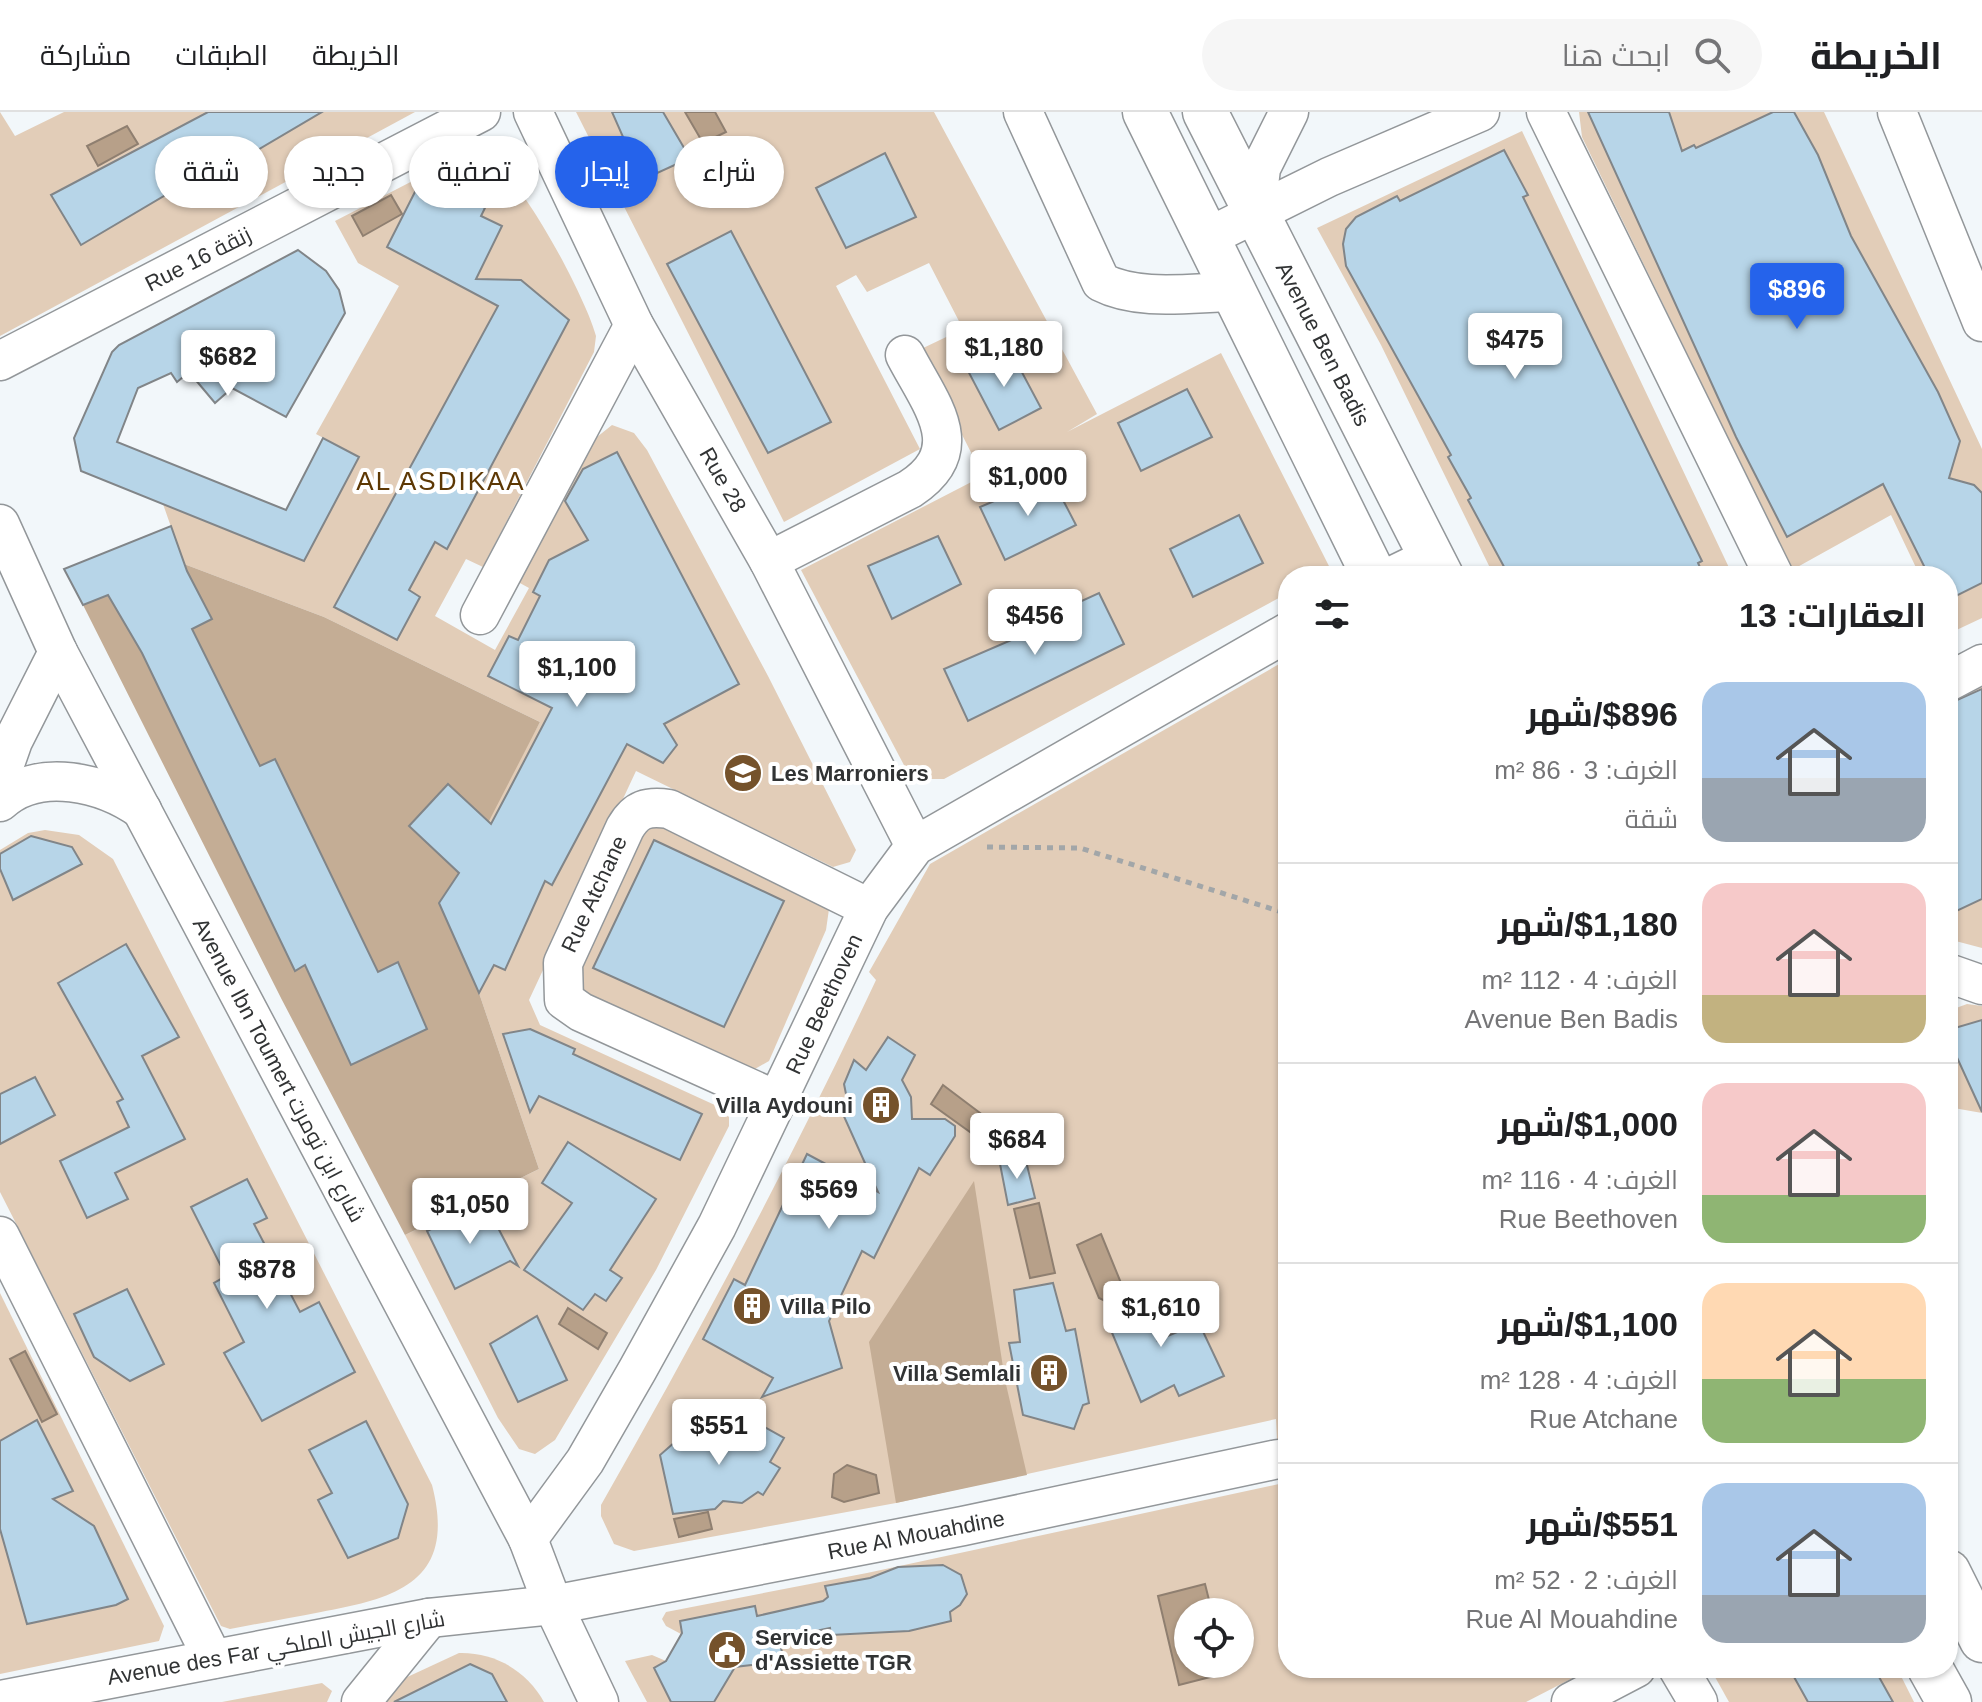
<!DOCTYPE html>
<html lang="ar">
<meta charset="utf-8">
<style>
body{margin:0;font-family:Arial,Cairo,sans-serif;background:#f6f6f6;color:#202124;direction:rtl;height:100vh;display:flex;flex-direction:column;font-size:30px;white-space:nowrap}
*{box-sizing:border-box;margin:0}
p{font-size:26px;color:#757577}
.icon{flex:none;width:44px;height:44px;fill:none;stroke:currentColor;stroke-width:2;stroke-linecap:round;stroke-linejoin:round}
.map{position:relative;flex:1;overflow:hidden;direction:ltr}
.details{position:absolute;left:1278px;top:454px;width:680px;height:1112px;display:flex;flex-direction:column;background:#fff;border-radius:32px;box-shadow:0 2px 6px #0004;direction:rtl}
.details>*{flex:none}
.guide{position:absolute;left:24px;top:24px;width:760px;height:72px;direction:rtl;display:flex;gap:16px}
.fabs{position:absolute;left:1174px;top:1486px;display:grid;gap:16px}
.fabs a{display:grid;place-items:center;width:80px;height:80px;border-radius:50%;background:#fff;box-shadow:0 2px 6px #0004;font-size:40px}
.price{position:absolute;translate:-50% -68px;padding:0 18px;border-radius:8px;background:#fff;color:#222;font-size:26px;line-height:52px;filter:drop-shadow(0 2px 4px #0008)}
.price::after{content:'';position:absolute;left:50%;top:48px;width:24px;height:18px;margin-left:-12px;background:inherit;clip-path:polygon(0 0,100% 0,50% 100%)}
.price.on{background:#2563eb;color:#fff}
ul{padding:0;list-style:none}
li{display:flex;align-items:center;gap:24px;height:200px;padding:0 32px}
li+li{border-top:2px solid #e0e0e0}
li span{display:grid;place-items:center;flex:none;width:224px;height:160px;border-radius:24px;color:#555}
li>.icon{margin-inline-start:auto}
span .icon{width:96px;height:96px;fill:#fffc;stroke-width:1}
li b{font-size:34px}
h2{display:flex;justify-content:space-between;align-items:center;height:96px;padding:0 32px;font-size:34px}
.pill{padding:0 28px;border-radius:36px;background:#fff;box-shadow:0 2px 6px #0004;font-size:28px;line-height:72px}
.pill.on{background:#2563eb;color:#fff}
header{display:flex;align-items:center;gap:48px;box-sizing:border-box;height:112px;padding:0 40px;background:#fff;border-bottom:2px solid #e0e0e0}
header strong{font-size:38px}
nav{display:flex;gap:44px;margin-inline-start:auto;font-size:28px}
.search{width:560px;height:72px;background:#f6f6f6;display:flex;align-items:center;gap:20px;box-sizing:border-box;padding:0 28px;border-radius:44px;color:#757577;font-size:30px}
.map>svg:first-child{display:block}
.green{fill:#e2cdb8;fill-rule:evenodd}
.forest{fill:#c4ad95}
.water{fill:#b7a089;stroke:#8f7f70;stroke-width:2}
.building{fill:#b7d5e8;stroke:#818588;stroke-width:2}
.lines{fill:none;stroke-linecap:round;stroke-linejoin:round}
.minor-casing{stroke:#93979a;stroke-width:41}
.major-casing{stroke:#93979a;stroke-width:47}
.path{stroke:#a2a6a8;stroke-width:5;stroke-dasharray:6 6;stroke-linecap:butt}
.minor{stroke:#fff;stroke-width:38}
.major{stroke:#fff;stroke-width:44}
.labels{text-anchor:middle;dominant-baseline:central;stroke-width:8;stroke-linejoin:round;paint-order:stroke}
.street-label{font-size:22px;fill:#313334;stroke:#fff}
.poi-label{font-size:22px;font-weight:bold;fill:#313334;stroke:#fff;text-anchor:start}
.quarter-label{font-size:26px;letter-spacing:2px;fill:#5d3804;stroke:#fff}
</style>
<header>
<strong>الخريطة</strong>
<div class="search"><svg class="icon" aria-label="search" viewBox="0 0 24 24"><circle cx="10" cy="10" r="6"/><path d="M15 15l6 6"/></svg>ابحث هنا</div>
<nav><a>الخريطة</a><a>الطبقات</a><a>مشاركة</a></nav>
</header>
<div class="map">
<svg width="1982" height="1590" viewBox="0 0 1982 1590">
<rect width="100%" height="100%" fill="#f2f7fa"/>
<!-- green -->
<g class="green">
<path d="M0 0 15 24 64 0H415L0 224Z"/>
<path d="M576 0H934L1097 302 1067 320 1221 241 1331 458 1320 464H1288V481L944 667H924L905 655 801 458 983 364 919 238 963 217 929 151 867 180 856 163 836 174 920 337 784 410Z"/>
<path d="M1579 0H1824L1982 337V506L1948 522V464H1920L1891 403 1792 458 1582 25Z"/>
<path d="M1522 19 1733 464H1494L1381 233 1317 116Z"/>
<path d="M457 46C471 46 487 49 499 57 528 77 587 189 596 224L594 240 483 455 466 447 435 504 495 538 529 476 518 470 597 325 612 313 634 321 647 338 768 564 856 738 850 750 833 755 636 659 529 888 540 913 717 994 729 1005V1014L656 1158 555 1328 535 1342 519 1337 498 1306 405 1123 539 1057 479 881 439 791 540 610 324 505 184 452 163 392 304 448 359 345 316 322 399 174 358 151 335 109Z"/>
<path d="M1288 547V1556H1592L1526 1590H647L625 1549 652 1543 666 1549 681 1522 666 1514 662 1507 666 1500 867 1461 1279 1372 1276 1307 896 1391 634 1439 614 1432 601 1404V1393C699 1221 792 1047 876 868L869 860 930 752ZM1188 1500H1240V1552H1188Z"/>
<path d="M1982 571V836L1948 827V587Z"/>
<path d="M654 708 829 797 826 818 769 949 748 961 582 887 577 859 643 719Z"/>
<path d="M45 718 79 723 113 747 432 1373C457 1469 398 1486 321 1500 291 1506 261 1511 230 1517L221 1514 0 1080V738L28 721Z"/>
<path d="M1967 892 1982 894V1001L1948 995V899Z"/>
<path d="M0 1181 164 1514 159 1529 0 1562Z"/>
<path d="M459 1541C495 1540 527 1559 544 1590H381L403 1567Z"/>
<path d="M1710 1556H1897L1914 1590H1729Z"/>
<path d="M322 1571 332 1579 327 1590H222Z"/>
</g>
<!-- forest -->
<g class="forest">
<path d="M184 452 324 505 540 610 472 742 440 791 479 881 539 1057 405 1123 282 888 83 493Z"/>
<path d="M974 1069 1005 1268 1027 1363 896 1391 869 1230Z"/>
</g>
<!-- water -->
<g class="water">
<path d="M685 0H715L726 20 703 31Z"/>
<path d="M127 14 138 32 98 54 87 34Z"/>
<path d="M391 83 402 102 363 124 352 104Z"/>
<path d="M943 973 988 1007 977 1025 931 992Z"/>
<path d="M1039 1091 1055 1161 1030 1166 1014 1097Z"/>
<path d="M1101 1122 1121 1171 1114 1174V1187L1107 1190 1099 1186 1077 1133Z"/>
<path d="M568 1196 607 1221 598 1237 559 1212Z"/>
<path d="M25 1239 57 1302 42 1310 10 1247Z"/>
<path d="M847 1353 876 1363 879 1381 844 1390 832 1385 834 1362Z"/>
<path d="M708 1400 712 1417 679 1425 674 1407Z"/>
<path d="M1205 1472 1212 1500H1188V1552H1224L1226 1561 1179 1573 1158 1484Z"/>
</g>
<!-- building -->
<g class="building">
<path d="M208 0H322L207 68 203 61 81 133 51 83Z"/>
<path d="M612 0H663L690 46 642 68Z"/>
<path d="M1588 0H1669L1682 39 1694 33 1696 36 1773 0H1794L1818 43 1851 124 1938 280 1960 329 1949 366 1974 373 1982 381V471L1948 488V464H1929L1883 372 1787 425 1736 325Z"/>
<path d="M1504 38 1528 83 1523 85 1702 449 1698 451 1704 464H1509L1468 388 1471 386 1448 345 1451 343 1346 154 1343 132 1346 117 1356 105 1397 84 1400 89Z"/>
<path d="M885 41 916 105 846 136 816 76Z"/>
<path d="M420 70 432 77 436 71 485 96 481 104 502 114 476 167 521 168 569 208 447 437 435 430 409 478 420 485 397 528 334 495 498 194 387 135Z"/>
<path d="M731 119 831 310 768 341 667 152Z"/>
<path d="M298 138 326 159 339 178 345 201 286 305 232 276 215 291 189 260 177 270 171 261 138 276 117 330 286 398 323 326 359 345 304 449 81 359 74 326 112 240 119 233Z"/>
<path d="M1009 236 1041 296 999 318 967 257Z"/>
<path d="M1187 277 1212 325 1141 359 1118 311Z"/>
<path d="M617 340 739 572 664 612 677 633 663 651 627 632 552 773 545 769 505 858 494 853 479 881 439 791 459 761 409 714 448 672 491 712 509 678 552 596 488 564 509 524 518 528 540 484 533 480 549 448 588 428 565 389 583 357Z"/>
<path d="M1051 365 1076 413 1005 448 980 395Z"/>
<path d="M1239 403 1263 451 1193 485 1170 437Z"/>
<path d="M171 414 187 459 212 507 192 517 260 654 275 647 378 860 398 850 427 917 351 953 305 853 295 859 142 541 108 483 83 493 64 457Z"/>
<path d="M938 424 961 472 892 507 868 454Z"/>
<path d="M1099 481 1124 532 968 609 944 557 1032 519 1029 513Z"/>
<path d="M1982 577V787L1948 803V592Z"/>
<path d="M31 724 72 735 82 752 13 788 0 757V742Z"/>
<path d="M654 728 784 789 724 915 593 856Z"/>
<path d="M126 832 179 925 142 944 185 1027 115 1061 128 1087 87 1106 60 1049 129 1015 117 990 123 987 58 871Z"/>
<path d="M1982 908V1000L1948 926V918Z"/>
<path d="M530 917 575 937 573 942 702 1002 680 1048 539 984 530 1000 503 922Z"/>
<path d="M888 925 915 943 902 968 911 985 912 1007H945L955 1014V1024L930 1063 919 1056 874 1146 862 1139 829 1209 842 1256 762 1285 773 1266 703 1227 734 1167 745 1173 807 1042 878 1080 842 1000 849 997 844 972 854 948 866 958Z"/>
<path d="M35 965 55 1003 0 1032V982Z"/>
<path d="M568 1030 656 1087 610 1158 622 1166 606 1189 595 1182 583 1198 524 1158 572 1091 542 1071Z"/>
<path d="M1025 1045 1035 1086 1008 1093 1000 1052Z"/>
<path d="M247 1067 267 1106 254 1112 300 1200 319 1190 355 1260 262 1309 224 1241 244 1230 214 1171 226 1164 191 1095Z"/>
<path d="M485 1091 518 1154 510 1149 455 1177 427 1119Z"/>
<path d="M1053 1171 1066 1219 1075 1217 1089 1291 1083 1293 1074 1317 1023 1303 1009 1231 1020 1230 1014 1178Z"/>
<path d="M1124 1175 1150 1184 1147 1191 1169 1199 1158 1228 1199 1211 1224 1264 1179 1284 1174 1273 1141 1290 1110 1216Z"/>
<path d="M127 1177 164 1252 130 1269 94 1245 74 1202Z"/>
<path d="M537 1204 567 1268 518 1290 490 1232Z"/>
<path d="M703 1307 738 1328 750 1307 784 1326 770 1350 780 1356 763 1383 758 1380 742 1391 723 1389 715 1397 673 1402 660 1343 675 1330 693 1326Z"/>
<path d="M37 1308 73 1379 53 1387 94 1414 128 1487 116 1493 27 1512 0 1417V1329Z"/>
<path d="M366 1309 408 1392 398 1426 348 1446 318 1388 332 1381 309 1338Z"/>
<path d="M943 1453 961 1463 967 1482 960 1493 950 1500 951 1509 909 1519 831 1523 830 1516 778 1527 785 1549 735 1555 714 1590H671L654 1556 666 1549 682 1521 680 1509 755 1494 757 1504 823 1489 828 1485 825 1474 870 1466 898 1455Z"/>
<path d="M470 1552 492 1562 507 1590H394Z"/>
<path d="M1789 1556H1874L1893 1590H1808Z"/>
</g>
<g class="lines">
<!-- minor casing -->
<g class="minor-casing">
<g id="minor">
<path d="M533 0 634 213 769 449 915 734"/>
<path d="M1023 0 1101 170C1140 190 1194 180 1236 180"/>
<path d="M1546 0 1774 464"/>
<path d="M1897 0 1982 210"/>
<path d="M1256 100 1261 56 1289 0"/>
<path d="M1208 125 1329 65 1480 0"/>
<path d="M0 249 481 0"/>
<path d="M0 412 58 540 528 1427 553 1493 599 1590"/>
<path d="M769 449 910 377C971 337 931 293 905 243"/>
<path d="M1392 464 1431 445"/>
<path d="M480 503 634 213"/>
<path d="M1948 570 1982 552"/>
<path d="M0 666 13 629 58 540"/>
<path d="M0 690C39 654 104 671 142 698"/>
<path d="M1948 861 1982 873"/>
<path d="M778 989 581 900 564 888 563 851 625 716C636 697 647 694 669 697L869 796"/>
<path d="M0 1124 213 1547"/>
<path d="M528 1427 585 1349 638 1257 717 1114 869 796 915 734 1288 520"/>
<path d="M1678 1556 1698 1590"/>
<path d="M0 1588 429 1506 553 1493 963 1414 1278 1347"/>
<path d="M361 1590 429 1506"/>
<path d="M1571 1590 1636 1556"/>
</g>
</g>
<!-- major casing -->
<g class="major-casing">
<g id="major">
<path d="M1145 0 1374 464"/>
<path d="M1205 0 1441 464"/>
<path d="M1948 1460 1982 1528"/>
<path d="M1930 1556 1949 1590"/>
</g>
</g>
<!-- path -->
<path class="path" d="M987 735 1080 736 1288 802"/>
<!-- minor -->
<use href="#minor" class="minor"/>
<!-- major -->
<use href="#major" class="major"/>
</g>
<!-- icons -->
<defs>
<g id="school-disc" transform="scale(2)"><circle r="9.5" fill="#75522b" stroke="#fff"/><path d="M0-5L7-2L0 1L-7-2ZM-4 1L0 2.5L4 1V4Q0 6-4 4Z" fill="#fff"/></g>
<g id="building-disc" transform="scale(2)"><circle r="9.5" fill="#75522b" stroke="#fff"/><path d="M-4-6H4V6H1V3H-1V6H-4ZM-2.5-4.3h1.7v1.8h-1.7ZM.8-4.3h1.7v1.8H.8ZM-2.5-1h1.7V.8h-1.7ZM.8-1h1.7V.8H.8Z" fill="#fff"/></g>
<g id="civic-disc" transform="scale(2)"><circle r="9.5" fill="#75522b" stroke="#fff"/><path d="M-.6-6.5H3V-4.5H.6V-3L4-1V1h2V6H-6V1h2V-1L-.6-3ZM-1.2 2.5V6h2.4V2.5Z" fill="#fff"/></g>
</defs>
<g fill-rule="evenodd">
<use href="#school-disc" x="743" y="661"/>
<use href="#building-disc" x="881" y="993"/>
<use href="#building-disc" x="752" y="1194"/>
<use href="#building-disc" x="1049" y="1261"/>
<use href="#civic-disc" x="727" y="1538"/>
</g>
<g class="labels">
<!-- street labels -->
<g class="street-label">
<text transform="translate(198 147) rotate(-27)">Rue 16 زنقة</text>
<text transform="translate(1323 232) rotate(63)">Avenue Ben Badis</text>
<text transform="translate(723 368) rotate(60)">Rue 28</text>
<text transform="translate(594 782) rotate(-65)">Rue Atchane</text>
<text transform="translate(824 892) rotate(-65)">Rue Beethoven</text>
<text transform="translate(279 958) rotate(62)">Avenue Ibn Toumert شارع ابن تومرت</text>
<text transform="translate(916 1423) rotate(-11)">Rue Al Mouahdine</text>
<text transform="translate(276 1536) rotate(-10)">Avenue des Far شارع الجيش الملكي</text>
</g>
<!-- poi labels -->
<g class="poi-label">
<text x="771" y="661">Les Marroniers</text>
<text x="853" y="993" text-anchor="end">Villa Aydouni</text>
<text x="780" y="1194">Villa Pilo</text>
<text x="1021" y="1261" text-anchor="end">Villa Semlali</text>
<text x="755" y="1525">Service<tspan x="755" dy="25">d'Assiette TGR</tspan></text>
</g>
<!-- quarter labels -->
<g class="quarter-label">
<text x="441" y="369">AL ASDIKAA</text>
</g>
</g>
</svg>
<div class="fabs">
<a><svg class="icon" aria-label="locate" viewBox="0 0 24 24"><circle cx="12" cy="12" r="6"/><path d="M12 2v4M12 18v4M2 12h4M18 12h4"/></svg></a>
</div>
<b class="price on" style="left:1797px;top:219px">$896</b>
<b class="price" style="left:1515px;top:269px">$475</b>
<b class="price" style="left:1004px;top:277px">$1,180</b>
<b class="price" style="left:228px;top:286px">$682</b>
<b class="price" style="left:1028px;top:406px">$1,000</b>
<b class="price" style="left:1035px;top:545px">$456</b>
<b class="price" style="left:577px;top:597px">$1,100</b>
<b class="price" style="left:1017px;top:1069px">$684</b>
<b class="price" style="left:829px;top:1119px">$569</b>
<b class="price" style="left:470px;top:1134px">$1,050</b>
<b class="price" style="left:267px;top:1199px">$878</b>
<b class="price" style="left:1161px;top:1237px">$1,610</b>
<b class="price" style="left:719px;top:1355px">$551</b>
<div class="guide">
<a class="pill">شراء</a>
<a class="pill on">إيجار</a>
<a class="pill">تصفية</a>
<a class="pill">جديد</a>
<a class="pill">شقة</a>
</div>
<section class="details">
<h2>العقارات: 13<svg class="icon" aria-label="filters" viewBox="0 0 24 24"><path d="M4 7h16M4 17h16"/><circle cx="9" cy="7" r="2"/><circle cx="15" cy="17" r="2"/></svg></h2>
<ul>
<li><span style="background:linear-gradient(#a9c7e8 60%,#9aa5b1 0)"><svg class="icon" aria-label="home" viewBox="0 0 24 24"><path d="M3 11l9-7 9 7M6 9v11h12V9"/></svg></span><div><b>$896/شهر</b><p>الغرف: 3 · 86 m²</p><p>شقة</p></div></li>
<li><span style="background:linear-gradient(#f6c9c9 70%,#c2b280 0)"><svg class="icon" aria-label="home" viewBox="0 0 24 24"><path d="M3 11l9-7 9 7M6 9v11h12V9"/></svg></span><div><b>$1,180/شهر</b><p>الغرف: 4 · 112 m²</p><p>Avenue Ben Badis</p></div></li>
<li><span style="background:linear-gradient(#f6c9c9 70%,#8fb573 0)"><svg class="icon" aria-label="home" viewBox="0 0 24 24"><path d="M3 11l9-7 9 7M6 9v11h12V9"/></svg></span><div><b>$1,000/شهر</b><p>الغرف: 4 · 116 m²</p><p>Rue Beethoven</p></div></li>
<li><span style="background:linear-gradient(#ffd9b3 60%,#8fb573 0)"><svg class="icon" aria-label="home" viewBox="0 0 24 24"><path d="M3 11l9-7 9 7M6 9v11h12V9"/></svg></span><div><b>$1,100/شهر</b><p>الغرف: 4 · 128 m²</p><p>Rue Atchane</p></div></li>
<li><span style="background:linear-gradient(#a9c7e8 70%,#9aa5b1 0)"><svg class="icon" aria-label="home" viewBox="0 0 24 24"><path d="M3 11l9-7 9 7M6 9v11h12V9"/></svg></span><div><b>$551/شهر</b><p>الغرف: 2 · 52 m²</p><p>Rue Al Mouahdine</p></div></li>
</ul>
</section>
</div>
